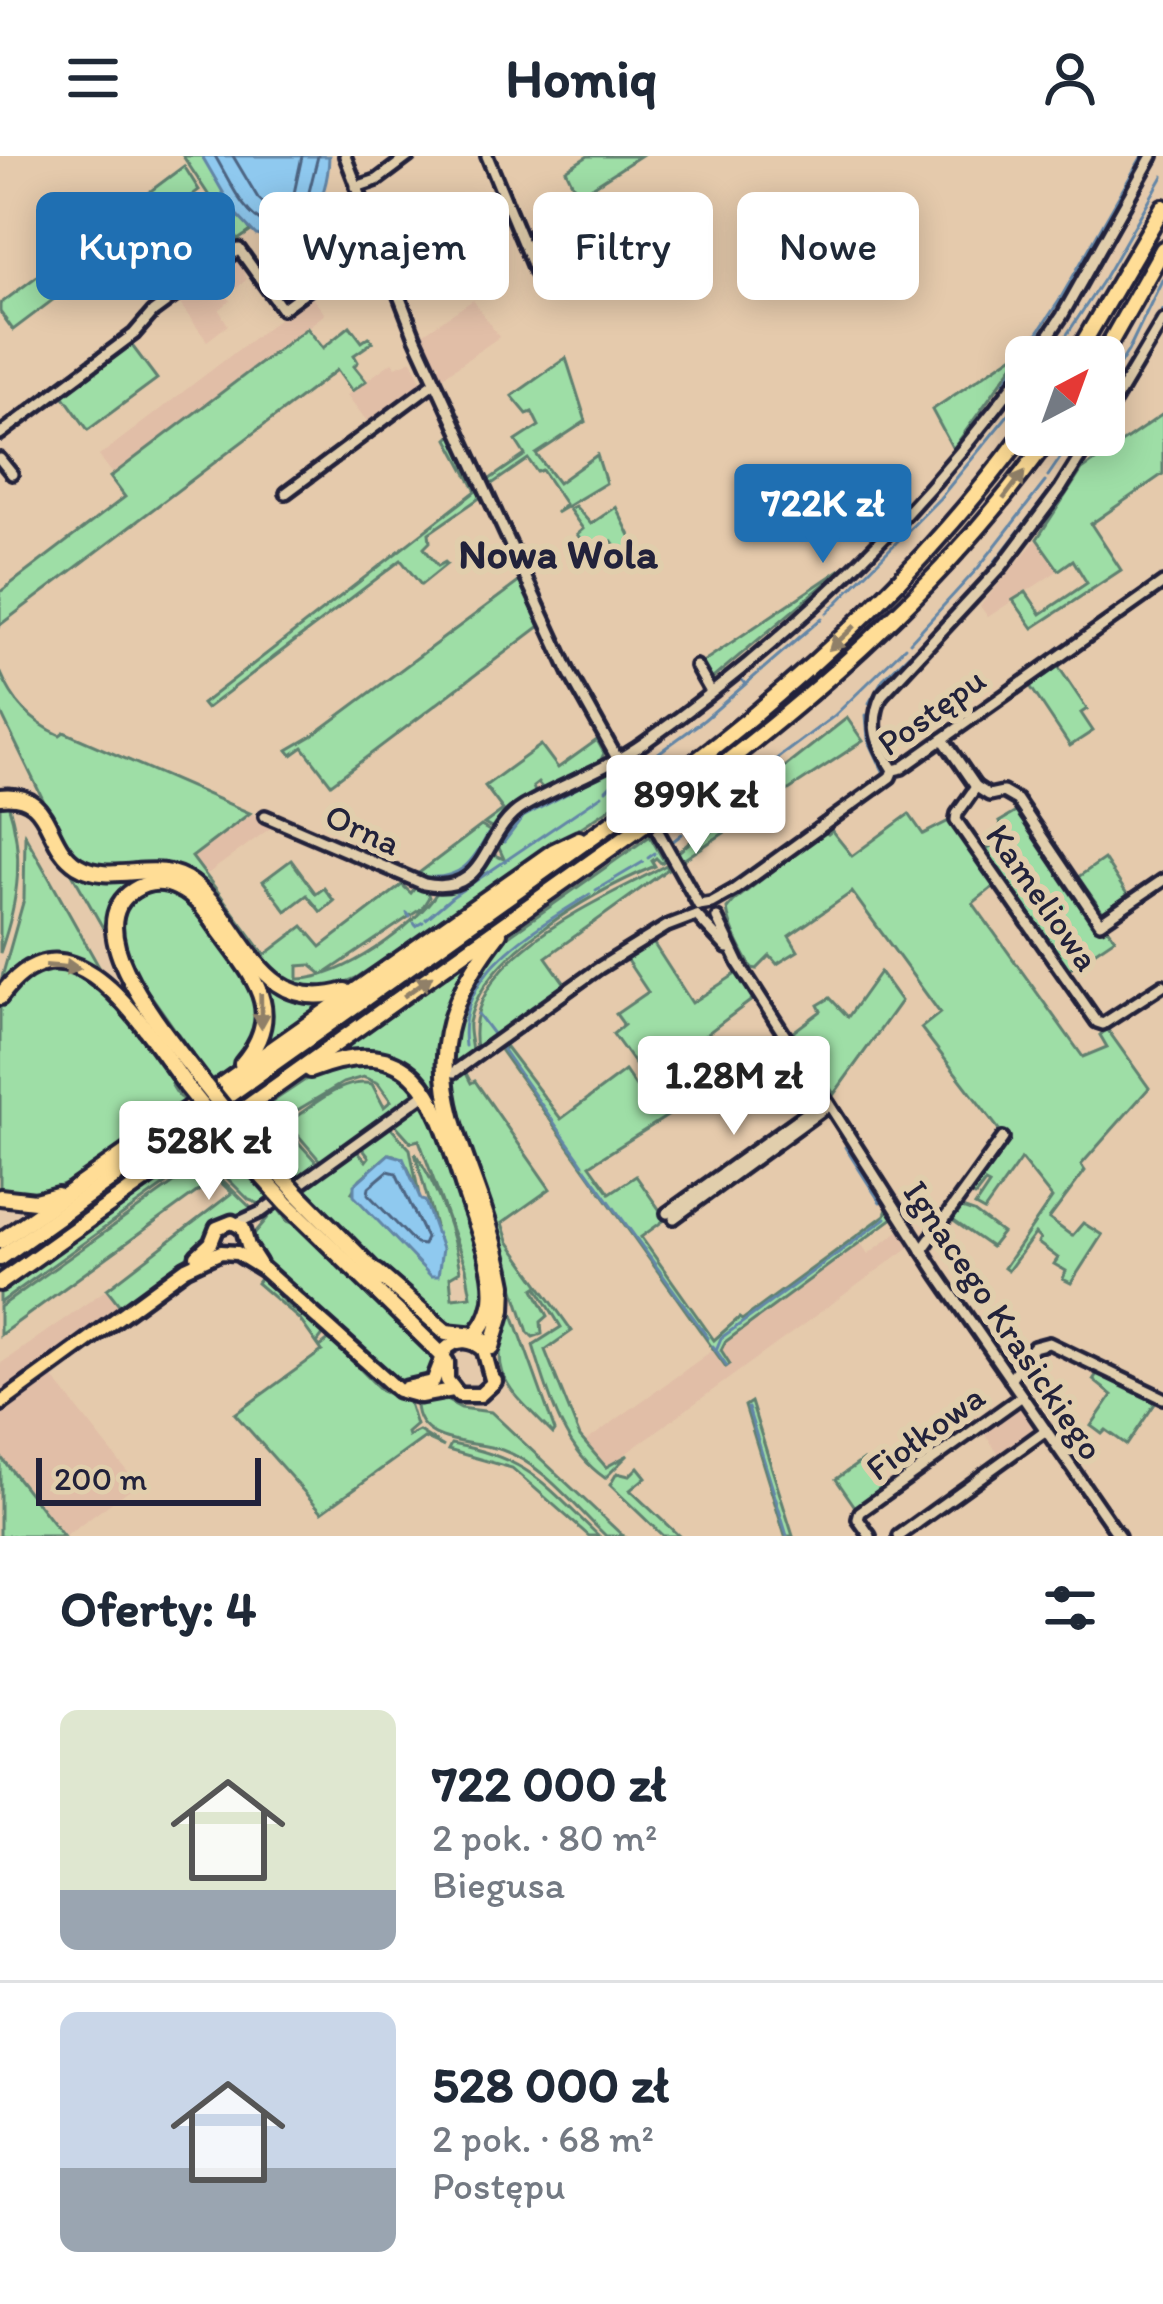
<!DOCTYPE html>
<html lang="pl">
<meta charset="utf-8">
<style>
body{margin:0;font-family:Itim,sans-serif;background:#f6f6f7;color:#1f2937;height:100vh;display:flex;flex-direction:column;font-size:45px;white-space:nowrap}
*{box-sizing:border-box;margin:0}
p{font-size:39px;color:#747a83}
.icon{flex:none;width:66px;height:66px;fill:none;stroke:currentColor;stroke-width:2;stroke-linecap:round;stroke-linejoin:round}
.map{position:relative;height:1380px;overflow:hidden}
.side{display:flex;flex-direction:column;background:#fff;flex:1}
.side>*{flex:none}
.hud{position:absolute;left:36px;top:36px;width:1092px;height:108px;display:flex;gap:24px}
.needle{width:78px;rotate:41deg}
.controls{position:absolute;left:1005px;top:180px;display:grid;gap:24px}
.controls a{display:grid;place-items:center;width:120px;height:120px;border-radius:18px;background:#fff;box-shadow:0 6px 30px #0003;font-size:60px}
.scale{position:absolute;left:36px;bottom:30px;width:225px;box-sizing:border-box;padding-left:12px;border:6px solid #22223b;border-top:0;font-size:33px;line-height:42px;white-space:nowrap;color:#22223b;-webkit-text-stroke:9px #e1ceac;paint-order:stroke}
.price{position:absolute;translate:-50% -102px;padding:0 27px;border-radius:12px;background:#fff;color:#222;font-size:39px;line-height:78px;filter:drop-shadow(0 3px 6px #0008)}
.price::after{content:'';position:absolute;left:50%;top:72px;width:36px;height:27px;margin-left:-18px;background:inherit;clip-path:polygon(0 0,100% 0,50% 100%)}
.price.selected{background:#1f6fb2;color:#fff}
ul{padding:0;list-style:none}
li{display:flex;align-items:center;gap:36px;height:300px;padding:0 60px}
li+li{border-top:3px solid #e0e1e3}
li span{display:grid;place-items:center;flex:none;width:336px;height:240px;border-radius:18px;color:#555}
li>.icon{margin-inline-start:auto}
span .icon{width:144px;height:144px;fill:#fffc;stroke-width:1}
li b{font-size:51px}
h2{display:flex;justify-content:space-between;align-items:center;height:144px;padding:0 60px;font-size:51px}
.pill{padding:0 42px;border-radius:18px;background:#fff;box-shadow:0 6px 30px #0003;font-size:42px;line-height:108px}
.pill.selected{background:#1f6fb2;color:#fff}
header{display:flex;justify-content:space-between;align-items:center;height:156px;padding:0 60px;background:#fff;font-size:54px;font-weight:700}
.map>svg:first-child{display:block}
.built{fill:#e1bea7}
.green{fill:#9edea6;stroke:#608070;stroke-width:3}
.water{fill:#8fc9ef;stroke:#6386a7;stroke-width:3}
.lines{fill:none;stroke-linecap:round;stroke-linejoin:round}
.shore{stroke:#4e6583;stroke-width:3}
.stream{stroke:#6386a7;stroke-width:3}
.minor-casing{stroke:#22223b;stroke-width:18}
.major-casing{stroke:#22223b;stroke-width:21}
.highway-casing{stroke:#22223b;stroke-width:22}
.minor{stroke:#e1ceac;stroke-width:9}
.major{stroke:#ffdd96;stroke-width:12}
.highway{stroke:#ffdd96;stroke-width:14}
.highway-bridge-casing{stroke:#22223b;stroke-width:22;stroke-linecap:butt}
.highway-bridge{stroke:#ffdd96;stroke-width:14}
.oneway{fill:#908068}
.labels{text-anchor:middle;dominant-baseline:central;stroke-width:12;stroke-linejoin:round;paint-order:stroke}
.street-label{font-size:36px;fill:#22223b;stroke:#e1ceac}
.quarter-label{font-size:42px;font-weight:bold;fill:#22223b;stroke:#e1ceac}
</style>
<header><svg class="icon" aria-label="menu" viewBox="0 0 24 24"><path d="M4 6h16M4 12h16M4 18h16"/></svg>Homiq<svg class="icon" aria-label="person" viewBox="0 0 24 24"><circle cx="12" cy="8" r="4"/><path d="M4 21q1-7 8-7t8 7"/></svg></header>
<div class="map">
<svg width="1163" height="1380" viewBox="0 0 1163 1380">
<rect width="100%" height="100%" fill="#e5caac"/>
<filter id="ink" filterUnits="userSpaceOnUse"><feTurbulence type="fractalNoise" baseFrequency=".00833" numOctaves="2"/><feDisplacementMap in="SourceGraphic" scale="24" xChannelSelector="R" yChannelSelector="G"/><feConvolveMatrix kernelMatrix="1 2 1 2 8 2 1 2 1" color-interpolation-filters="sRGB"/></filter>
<g filter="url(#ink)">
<!-- built -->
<g class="built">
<path d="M446 63 459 82 422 113 408 93Z"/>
<path d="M234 102 243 105 249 114 244 118 247 123 228 140 230 145 219 154 228 169 207 185 177 144Z"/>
<path d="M310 139 325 158 113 318 99 300Z"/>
<path d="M473 144 499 181 441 222 437 213 441 207H434L421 179Z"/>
<path d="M412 204 423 229 370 269 347 239 392 206 396 211Z"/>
<path d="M1037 383 1059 414 988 461 980 450Z"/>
<path d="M250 657 276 668 206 719 191 701Z"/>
<path d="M900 1074 911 1090 606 1312 585 1286 713 1194 726 1211 730 1208 720 1195 729 1181 860 1086 868 1098Z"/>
<path d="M107 1133 121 1151 0 1239V1208Z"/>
<path d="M51 1219 137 1328 66 1380 0 1300V1255Z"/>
<path d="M1018 1249 1036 1275 1001 1302 982 1274Z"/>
</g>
<!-- green -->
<g class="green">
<path d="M183 0H202L251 75 238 84Z"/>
<path d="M588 0H640L578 40 566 14Z"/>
<path d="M184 10 199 34 13 174 0 156V148Z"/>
<path d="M350 170 362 186 369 181 373 186 354 199 358 206 354 210 366 225 352 235 337 214 0 469V436L125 341 110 321 307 172 323 192Z"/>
<path d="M130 187 157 223 88 274 62 238Z"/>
<path d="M1027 190 953 293 932 254Z"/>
<path d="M566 202 586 265 536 298 558 327 597 299 606 327 556 357 565 348 542 314 537 316 528 303 489 330 487 325 525 299 516 285 539 270 532 256 527 258 512 240Z"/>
<path d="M1163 258V318L1091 368 1121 414 1033 472 1013 444 1026 436 1041 458 1087 427 1073 404 1059 414 1037 383 1082 314Z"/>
<path d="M453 278 481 341 429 377 430 386 424 392 438 410 445 406 447 408 421 429 401 404 206 553 202 548 476 335 448 283Z"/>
<path d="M575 350 591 368 616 351 639 398 626 406 612 385 583 405 581 400 589 395 577 378 583 373 569 353Z"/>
<path d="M847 409 707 527 698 509Z"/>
<path d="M520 425 540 470 331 628 303 591 292 599 288 594 312 580Z"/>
<path d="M1058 510 1087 553 1081 557 1093 575 1070 590 1030 530Z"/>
<path d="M0 515C13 546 31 566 60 579L64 576 250 657 192 701 265 799 303 770 321 791 402 729 411 737 415 732 427 736 429 741 422 752 323 819 311 809 298 810V823C341 824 416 770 438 735L466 728 494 699 504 703 498 690 525 656 605 615 615 619 628 640 356 822 327 834 293 830 269 812 210 737 116 712 88 709 67 693 0 555Z"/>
<path d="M847 562 863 585 769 647 758 632Z"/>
<path d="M597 584 604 597 599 608 545 635 538 627 533 631 536 638 509 655 495 674 484 668 503 654 485 630 541 589 558 612Z"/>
<path d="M753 633 766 649 680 706 676 698Z"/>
<path d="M7 644C25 698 19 743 0 797V647Z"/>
<path d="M1021 653 1115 782 1069 813 985 695 1007 679 999 666Z"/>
<path d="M909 658 923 678 951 664 997 728 973 747 1083 901 1107 891 1100 879 1107 873 1149 932 1081 1009 1085 1015 1049 1063 1072 1080 1083 1067 1102 1079 1071 1127 1063 1123 1066 1115 1054 1108 1058 1102 1038 1087 1040 1083 1035 1078 1008 1115 1004 1112 1052 1042 1021 1003 984 1055 975 1050 989 1029 985 1027 975 1040 969 1038 1007 984 921 872 940 857 852 736 789 780 798 795 777 808 770 800 757 813 752 812C741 794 730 774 727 753L734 745 824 675 828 678 832 675 852 700Z"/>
<path d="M629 665 631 667 231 953 229 949Z"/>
<path d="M481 670 493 677C473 709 456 732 415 720Z"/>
<path d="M25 679 103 818 102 819C70 793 29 803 0 828L24 743Z"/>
<path d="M650 680 664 705 661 707 656 702 652 705 655 710C596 735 481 797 469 867 468 876 471 886 472 895L451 911 457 921 465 915 471 927 475 925 550 1033 502 1067 508 1085 572 1175 545 1194 580 1281 606 1311 628 1299 605 1322C562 1293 548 1236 533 1189L561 1171 537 1131 534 1133 548 1160 541 1166 542 1178 533 1181 528 1176 452 945 450 887 458 853 492 796 507 781Z"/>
<path d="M1104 703 1129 741 1163 721 1105 759 1078 721Z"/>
<path d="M291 704 316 738 324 732 334 745 321 756 307 739 286 755 263 725Z"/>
<path d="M65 705C106 735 153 702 189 729 246 771 246 846 331 846L259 897 269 858 265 834 199 741C158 705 103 730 111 786Z"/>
<path d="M666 709 668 713 546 801 565 828 476 892C461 799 601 745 666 709Z"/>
<path d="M165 732C193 745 201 759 219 783 262 839 280 879 212 926L126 804 119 763C131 742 140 733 165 732Z"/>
<path d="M652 785 692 847 737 817 753 843 704 880 732 919 590 1009 610 1037 636 1020 666 1063 641 1081 714 1184 739 1162 742 1164 885 1059 887 1053 893 1062 725 1186 721 1194 730 1208 726 1211 501 895 506 891 561 963 625 915 636 931 646 924 613 878 624 869 616 858 648 836 626 803Z"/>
<path d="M469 803C398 917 471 1011 500 1124L501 1148 491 1182 484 1177 497 1147 495 1118 434 939C409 901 374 894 333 900Z"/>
<path d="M47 811C110 817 140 877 173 925L171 928 179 941 186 945 74 1024 33 1040 0 1035V847L18 824Z"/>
<path d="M880 816 901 845 834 938 793 876 821 855 818 849 830 842 848 861Z"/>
<path d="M377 905 406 919 418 935 321 1006 292 972 291 964C314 949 343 921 372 928L384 951 391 945 378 927 363 921 343 927 289 959 242 966 317 916 337 908Z"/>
<path d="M425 946C445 983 456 1023 466 1063 472 1087 488 1112 487 1137 486 1151 481 1160 474 1172H447L369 1101 303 1033 356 994 366 1005 369 1001 361 991 389 970 410 993 419 1039C412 1024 408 999 389 998L360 1023 352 1036 435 1070 415 997C437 1028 454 1078 460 1115L450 1121 452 1142 471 1140 466 1112 419 984 411 986 394 967Z"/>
<path d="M204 967 207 970 0 1117V1112Z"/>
<path d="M281 967 318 1008 295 1024 246 970Z"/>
<path d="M217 984 205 1000 0 1147V1137Z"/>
<path d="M221 988 269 1043 260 1048 249 1044 217 1012H210L253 1054 241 1061 217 1065 204 1088 121 1151 107 1133 232 1037 216 1022 0 1179V1151L209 1002Z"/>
<path d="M277 1051 287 1065 304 1071 432 1197 435 1205 430 1222 414 1228 391 1223 267 1111 257 1099 254 1078Z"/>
<path d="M959 1051 974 1056 1002 1077 991 1091 951 1063Z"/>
<path d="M262 1120 285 1147 324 1178 317 1187 320 1191 330 1183 382 1235 409 1247 416 1269 407 1277 408 1280 419 1275 444 1291 424 1282 322 1356 235 1258 322 1195 300 1164 257 1127Z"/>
<path d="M509 1147 555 1275 553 1278C502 1226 489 1222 509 1147Z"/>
<path d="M1099 1215 1158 1243 1127 1289 1106 1274 1102 1278 1091 1270 1112 1239 1093 1224Z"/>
<path d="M442 1242 461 1252 491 1256 623 1380H606C575 1351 543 1308 502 1294 473 1284 417 1290 416 1248Z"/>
<path d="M751 1246 793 1380H785L745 1250Z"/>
<path d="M451 1288C529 1302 544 1328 599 1380H589L512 1312 448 1294Z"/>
<path d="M0 1300 63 1380H0Z"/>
<path d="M863 1304 886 1335 858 1355 836 1323Z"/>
<path d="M638 1311 646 1321 630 1334 679 1380H663L610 1329 617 1317 629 1320Z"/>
</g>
<!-- water -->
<g class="water">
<path d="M202 0H329C328 42 306 90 256 79L235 57Z"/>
<path d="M389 998 403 1002 421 1044 425 1045 442 1093 438 1120H431L354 1040V1029Z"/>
</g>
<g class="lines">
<!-- shore -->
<g class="shore">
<path d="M215 0C229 23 243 60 268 69L305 52 318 0"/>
<path d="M233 0 258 42 270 53 293 42 302 0"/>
<path d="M388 1015 396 1017 426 1082 423 1089 416 1088 368 1038 369 1031Z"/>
</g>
<!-- stream -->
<g class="stream">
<path d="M1158 2 1159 0"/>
<path d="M1042 201 1155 8"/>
<path d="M1052 201 1105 121 1163 20"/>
<path d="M1004 227 1059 145 1142 0"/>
<path d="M1104 233 1128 195 1163 122"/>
<path d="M1104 251 1163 154"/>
<path d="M1048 320 1076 279"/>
<path d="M1057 326 1087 279"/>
<path d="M822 451 963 304 1026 223"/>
<path d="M827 457 940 342 1026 237"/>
<path d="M1098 466 1163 420"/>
<path d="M910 486 978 412 1045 326"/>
<path d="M917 491 976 430 1052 332"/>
<path d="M751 512 817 456"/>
<path d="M869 547 883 523 909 498"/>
<path d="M913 597 1050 500"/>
<path d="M638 599 740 522 745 528"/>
<path d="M646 606 704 564 822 462"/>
<path d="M633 615 638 611"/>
<path d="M759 616 834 560 905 491"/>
<path d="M606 634 616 624"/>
<path d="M690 674 753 621"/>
<path d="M804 676 884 617 868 583 866 559"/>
<path d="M504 686 523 661 604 618"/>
<path d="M672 686 682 678"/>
<path d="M787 687 796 681"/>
<path d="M773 698 778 694"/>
<path d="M648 702 655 697"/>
<path d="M764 704 769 700"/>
<path d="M426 721C460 724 473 706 488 678"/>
<path d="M733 725 758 708"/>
<path d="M596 734 643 706"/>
<path d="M407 757 410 761"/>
<path d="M426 763 452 741 602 639"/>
<path d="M414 767 416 770 423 766"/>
<path d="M478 858 493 878"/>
<path d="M536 866 501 891 583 1008"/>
<path d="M465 890C455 814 537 773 590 738"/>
<path d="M845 991 880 1046"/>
<path d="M586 1013 708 1182"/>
<path d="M713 1190 727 1210"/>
<path d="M716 1194 721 1182 886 1062"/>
<path d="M748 1252 787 1380"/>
</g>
<!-- minor casing -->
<g class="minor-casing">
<g id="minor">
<path d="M345 0 415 181 570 518 699 749"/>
<path d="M487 0 536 118"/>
<path d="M356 31 377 24 409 0"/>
<path d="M1034 201 1062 160 1152 0"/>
<path d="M1104 263 1163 164"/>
<path d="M0 278 134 178 153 156 239 93 282 153 375 84"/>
<path d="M0 303 12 318"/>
<path d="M286 337 435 226"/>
<path d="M696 510 711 536"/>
<path d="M943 583 976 631 957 658 956 664 1097 866 1103 868 1163 829"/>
<path d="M893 614C877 588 868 569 882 539L1002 410 1060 333 1094 279"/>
<path d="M975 630 989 639 1003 636 1017 644 1100 767 1163 724"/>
<path d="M265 660 424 728C490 741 481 676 523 651 562 628 606 614 644 587 790 484 920 357 1026 212"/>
<path d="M699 749 711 747 734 734 890 621 893 614 902 612 1163 427"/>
<path d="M696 759 727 792"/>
<path d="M717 762 739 808 939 1120 1119 1380"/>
<path d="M454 916 599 812 667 770 696 759"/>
<path d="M667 1057 825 944"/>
<path d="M674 1062 829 949"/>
<path d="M237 1067 261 1056 422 940"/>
<path d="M922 1094 1003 982"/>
<path d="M1010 1223 1034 1191 1049 1187 1163 1242"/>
<path d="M870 1380 858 1363 860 1356 1022 1240"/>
<path d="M899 1380 1046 1274"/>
</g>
</g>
<!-- major casing -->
<g class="major-casing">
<g id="major">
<path d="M197 1100 211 1087 217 1072 232 1066 243 1072 248 1090 259 1107"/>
<path d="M442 1199 447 1206V1224L459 1239H480L495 1225"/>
<path d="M406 1232 433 1226 446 1193C458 1181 473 1184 484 1194L493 1227"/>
<path d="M0 1248 186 1112 221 1096 237 1097 263 1113 398 1234 420 1240 453 1234"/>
</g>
</g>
<!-- highway casing -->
<g class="highway-casing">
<g id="highway">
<path d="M1075 201 1163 51"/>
<path d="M1102 201 1163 93"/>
<path d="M657 634C797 532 924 413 1026 274"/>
<path d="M0 641C54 635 43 688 77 709 113 731 157 700 192 727 246 768 257 861 345 835"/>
<path d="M669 650C814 542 946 427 1051 279"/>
<path d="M0 841C72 741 148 879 188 932"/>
<path d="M310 914C423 870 438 952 466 1038 476 1069 496 1112 492 1145 489 1161 482 1174 469 1184"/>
<path d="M200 923C174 887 71 773 134 734 148 725 164 725 178 732 198 741 210 761 222 778 255 823 286 857 242 908"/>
<path d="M244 978 289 1028"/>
<path d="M232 987 277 1037"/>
<path d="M298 1038 382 1123"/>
<path d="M0 1041 35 1045 57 1039"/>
<path d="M286 1047 442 1199"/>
<path d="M0 1085 554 695 579 683"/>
<path d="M0 1102 624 658"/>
<path d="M377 1116 446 1176 476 1179 492 1191 503 1154 504 1129C477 983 388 918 499 777"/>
<path d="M0 1127 636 674"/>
</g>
</g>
<!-- minor -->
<use href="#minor" class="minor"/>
<!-- major -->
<use href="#major" class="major"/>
<!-- highway -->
<use href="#highway" class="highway"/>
<!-- highway-bridge casing -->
<g class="highway-bridge-casing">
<g id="highway-bridge">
<path d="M624 658 657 634"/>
<path d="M636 674 669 650"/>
<path d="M200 923 244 978"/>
<path d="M188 932 232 987"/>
<path d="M289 1028 298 1038"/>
<path d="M277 1037 286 1047"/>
</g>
</g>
<!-- highway-bridge -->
<use href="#highway-bridge" class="highway-bridge"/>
</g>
<!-- one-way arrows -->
<defs><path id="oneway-solid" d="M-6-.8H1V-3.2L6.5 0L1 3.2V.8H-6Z" transform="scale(3)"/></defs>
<g class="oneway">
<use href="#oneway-solid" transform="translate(1014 329) rotate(-53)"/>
<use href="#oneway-solid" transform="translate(842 482) rotate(137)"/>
<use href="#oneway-solid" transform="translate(63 811) rotate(5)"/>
<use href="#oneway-solid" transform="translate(418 830) rotate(-36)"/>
<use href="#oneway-solid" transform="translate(261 855) rotate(89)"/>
</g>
</g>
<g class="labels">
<!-- street labels -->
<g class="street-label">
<text transform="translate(931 555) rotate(-36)">Postępu</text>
<text transform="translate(363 673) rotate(24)">Orna</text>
<text transform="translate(1043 741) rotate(55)">Kameliowa</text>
<text transform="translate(1004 1164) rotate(56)">Ignacego Krasickiego</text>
<text transform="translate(925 1276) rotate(-36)">Fiołkowa</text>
</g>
<!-- quarter labels -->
<g class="quarter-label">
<text x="558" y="397">Nowa Wola</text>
</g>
</g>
</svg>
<div class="controls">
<a><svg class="needle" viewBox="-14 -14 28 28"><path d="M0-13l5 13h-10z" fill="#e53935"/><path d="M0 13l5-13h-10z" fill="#747a83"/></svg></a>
</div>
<div class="scale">200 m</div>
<b class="price selected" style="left:823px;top:410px">722K zł</b>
<b class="price" style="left:696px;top:701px">899K zł</b>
<b class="price" style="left:734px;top:982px">1.28M zł</b>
<b class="price" style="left:209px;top:1047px">528K zł</b>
<div class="hud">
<a class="pill selected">Kupno</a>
<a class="pill">Wynajem</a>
<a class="pill">Filtry</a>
<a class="pill">Nowe</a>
</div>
</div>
<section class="side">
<h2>Oferty: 4<svg class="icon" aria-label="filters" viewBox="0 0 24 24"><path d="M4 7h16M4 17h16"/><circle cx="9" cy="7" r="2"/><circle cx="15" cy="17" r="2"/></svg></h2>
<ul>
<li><span style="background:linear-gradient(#dfe7d0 75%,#9aa5b1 0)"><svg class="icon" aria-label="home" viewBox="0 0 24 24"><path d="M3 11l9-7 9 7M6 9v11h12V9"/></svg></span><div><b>722 000 zł</b><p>2 pok. · 80 m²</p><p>Biegusa</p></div></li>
<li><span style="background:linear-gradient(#c9d6e8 65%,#9aa5b1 0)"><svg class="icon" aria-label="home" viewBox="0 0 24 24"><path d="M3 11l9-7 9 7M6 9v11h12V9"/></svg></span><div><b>528 000 zł</b><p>2 pok. · 68 m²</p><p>Postępu</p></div></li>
</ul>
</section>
